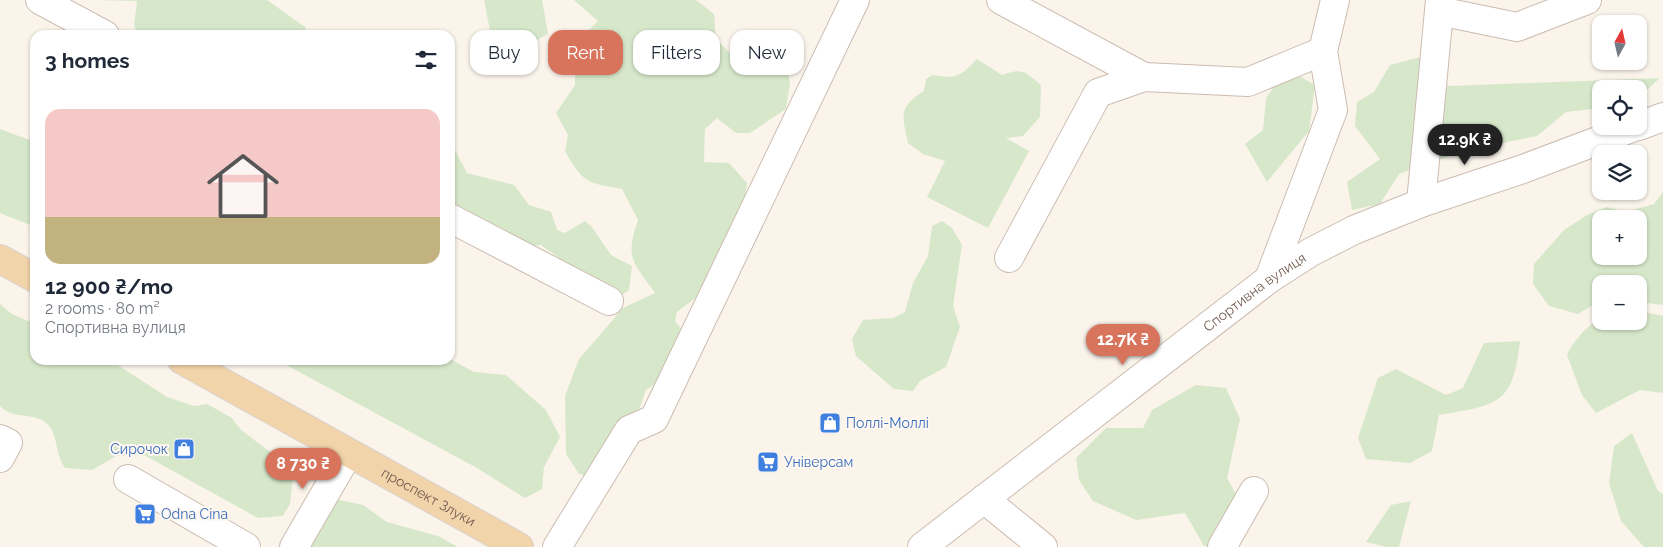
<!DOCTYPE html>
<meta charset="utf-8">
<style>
body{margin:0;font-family:Raleway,sans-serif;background:#f2f2f3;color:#1f2937;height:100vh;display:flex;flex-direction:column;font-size:19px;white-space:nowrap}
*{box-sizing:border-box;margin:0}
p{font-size:16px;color:#747a83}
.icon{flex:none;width:28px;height:28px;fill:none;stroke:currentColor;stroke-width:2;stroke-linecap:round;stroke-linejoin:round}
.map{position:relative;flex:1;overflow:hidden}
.details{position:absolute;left:30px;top:30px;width:425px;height:335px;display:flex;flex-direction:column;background:#fff;border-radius:15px;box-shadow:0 1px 4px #0004}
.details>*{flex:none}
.banner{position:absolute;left:470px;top:30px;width:475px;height:45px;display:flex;gap:10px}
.needle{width:32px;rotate:8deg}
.controls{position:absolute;left:1592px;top:15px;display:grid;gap:10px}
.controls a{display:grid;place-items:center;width:55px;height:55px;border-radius:10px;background:#fff;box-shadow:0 1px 4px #0004;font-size:25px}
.price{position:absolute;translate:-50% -42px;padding:0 11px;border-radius:18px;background:#d8735c;color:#fff;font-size:16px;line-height:32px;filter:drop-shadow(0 1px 2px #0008)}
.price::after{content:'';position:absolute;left:50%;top:30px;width:15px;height:11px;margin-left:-8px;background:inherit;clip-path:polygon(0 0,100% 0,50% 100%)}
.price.current{background:#222;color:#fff}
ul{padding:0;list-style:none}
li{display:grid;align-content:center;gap:10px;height:265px;padding:0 15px}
li span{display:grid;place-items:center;height:155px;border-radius:15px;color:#555}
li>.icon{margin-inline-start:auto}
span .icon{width:90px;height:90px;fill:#fffc;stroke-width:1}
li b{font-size:21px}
h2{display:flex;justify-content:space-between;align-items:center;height:60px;padding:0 15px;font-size:21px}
.tag{padding:0 18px;border-radius:15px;background:#fff;box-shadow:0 1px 4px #0004;font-size:18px;line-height:45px}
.tag.current{background:#d8735c;color:#fff}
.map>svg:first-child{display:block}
.green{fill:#d7e8ca;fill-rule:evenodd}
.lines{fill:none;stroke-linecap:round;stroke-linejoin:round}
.minor-casing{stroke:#ccbcb1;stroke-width:30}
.major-casing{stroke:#d8d1ce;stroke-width:30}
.minor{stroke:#fff;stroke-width:28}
.major{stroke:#f2d4aa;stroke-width:28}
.labels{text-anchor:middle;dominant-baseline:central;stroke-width:4;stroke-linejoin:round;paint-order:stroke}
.street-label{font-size:14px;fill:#745b50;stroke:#fef8f1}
.shop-label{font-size:14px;fill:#366cbe;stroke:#fef8f1;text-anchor:start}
</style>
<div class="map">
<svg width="1663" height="547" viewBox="0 0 1663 547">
<rect width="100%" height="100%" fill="#fbf4eb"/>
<!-- green -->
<g class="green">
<path d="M94 0H267L305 27 307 35H138L134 25 137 1Z"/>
<path d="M484 0H542L548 34 519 50 493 46Z"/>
<path d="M574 0H696L714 14 716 39 735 58 771 57 787 67 790 83 786 109 750 133H736L717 118 705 129 704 162 729 163 747 183 740 235 698 296 677 312 675 321 685 333 673 373 646 390 636 418 602 479 579 474 566 454 565 396 579 359 623 308 655 293C632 260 625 259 638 220L622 189C587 183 583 183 565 151L568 135 556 113 575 85V44L598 21Z"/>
<path d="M1421 57 1449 86 1660 78 1639 97V89H1601V108L1566 112 1537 136 1467 150 1399 174 1380 204 1352 210 1347 182 1380 159 1355 126 1357 102 1374 92 1390 65Z"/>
<path d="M977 59 1002 75C1022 67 1026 72 1041 85L1040 117 1023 136 1006 138 1029 151 988 228 927 197 945 161 923 154 908 143C902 115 898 107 924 91L926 79 932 75C957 79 960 77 977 59Z"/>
<path d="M1287 69 1315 85 1309 131 1267 182 1245 144 1263 130 1266 98Z"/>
<path d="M0 129 35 142V227L0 213Z"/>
<path d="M450 148 455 150 467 173 514 185 529 205 551 212 557 230 565 233 585 221 592 227 611 255 632 266 629 290 622 295 605 291 541 245 489 249 450 207Z"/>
<path d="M1663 192V305L1639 302V284H1601V300L1578 314 1549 306 1533 284 1534 264 1564 230 1587 215 1607 207 1626 212 1654 204ZM1601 219H1639V256H1601Z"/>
<path d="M942 221 952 228 962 245 953 306 960 327 946 367 920 381 913 391 894 389 856 356 852 339 863 320 893 318 905 312 913 283 928 256 932 226Z"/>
<path d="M0 304 12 314 35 324V360H110L167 397 194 406 207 404 232 418 240 429 274 455 293 477 290 504 283 516 258 518 144 455 116 456 92 470 65 468C54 452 59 434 46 423 35 412 13 420 0 406Z"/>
<path d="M1639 311 1663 316V393L1640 390 1596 413 1582 395 1567 355C1571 345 1589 322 1600 320 1608 319 1627 321 1639 321Z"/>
<path d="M1520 341C1513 405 1498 405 1439 415L1432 451 1410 463 1366 459 1358 438 1378 378 1396 369 1446 395 1463 388 1484 343Z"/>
<path d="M450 359 474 372 506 375 546 410 560 437 544 467 542 489 525 498 477 468 277 360Z"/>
<path d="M1196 385 1226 388 1240 419 1227 478 1242 505 1226 547 1204 546 1185 513 1136 520 1093 501 1079 480 1076 458 1106 428H1143L1152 410Z"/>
<path d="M1632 433 1658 491 1663 494V547H1644L1621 521 1609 483 1614 446Z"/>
<path d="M331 498 363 505 387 522 438 536 458 547H303Z"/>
<path d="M1411 501 1399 547H1386L1366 542 1391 505Z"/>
</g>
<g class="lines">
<!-- minor casing -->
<g class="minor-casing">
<g id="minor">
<path d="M40 0 105 35"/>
<path d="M1001 0 1144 77 1248 82 1323 51"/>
<path d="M1439 11 1517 27 1587 0"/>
<path d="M1639 126 1663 117"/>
<path d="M1421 203 1440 0"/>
<path d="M450 218 609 301"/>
<path d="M1009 258 1098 93 1144 77"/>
<path d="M1269 279 1333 110 1323 51 1335 0"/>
<path d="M0 439 8 443 0 458"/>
<path d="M128 479 246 547"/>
<path d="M984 499 1043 547"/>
<path d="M294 547 348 454"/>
<path d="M557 547 629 430 654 419 855 0"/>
<path id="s1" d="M922 547 1269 279 1311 252 1354 230 1421 203 1523 169 1637 126"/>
<path d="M1222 547 1254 491"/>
</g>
</g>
<!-- major casing -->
<g class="major-casing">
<g id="major">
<path d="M0 259 35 278"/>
<path id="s2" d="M182 360 519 547"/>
</g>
</g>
<!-- minor -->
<use href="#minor" class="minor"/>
<!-- major -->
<use href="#major" class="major"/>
</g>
<!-- icons -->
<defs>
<g id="shop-square" transform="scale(1.125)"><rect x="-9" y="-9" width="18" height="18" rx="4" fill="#3f7fe0" stroke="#fef8f1"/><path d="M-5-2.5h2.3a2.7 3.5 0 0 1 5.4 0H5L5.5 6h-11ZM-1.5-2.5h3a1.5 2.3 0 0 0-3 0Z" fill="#fff"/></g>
<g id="supermarket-square" transform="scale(1.125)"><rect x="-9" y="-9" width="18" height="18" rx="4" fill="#3f7fe0" stroke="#fef8f1"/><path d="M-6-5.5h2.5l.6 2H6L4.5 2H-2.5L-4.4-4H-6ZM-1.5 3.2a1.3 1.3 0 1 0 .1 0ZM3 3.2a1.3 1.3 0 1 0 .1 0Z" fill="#fff"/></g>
</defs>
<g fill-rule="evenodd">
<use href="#shop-square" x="830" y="423"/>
<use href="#shop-square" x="184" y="449"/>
<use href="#supermarket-square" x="768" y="462"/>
<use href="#supermarket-square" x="145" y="514"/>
</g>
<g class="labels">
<!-- street labels -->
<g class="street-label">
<text stroke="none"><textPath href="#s1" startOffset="419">Спортивна вулиця</textPath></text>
<text stroke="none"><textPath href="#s2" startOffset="282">проспект Злуки</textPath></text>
</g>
<!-- shop labels -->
<g class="shop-label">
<text x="846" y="423">Поллі-Моллі</text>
<text x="168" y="449" text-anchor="end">Сирочок</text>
<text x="784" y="462">Універсам</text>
<text x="161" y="514">Odna Cina</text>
</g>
</g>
</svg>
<div class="controls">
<a><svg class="needle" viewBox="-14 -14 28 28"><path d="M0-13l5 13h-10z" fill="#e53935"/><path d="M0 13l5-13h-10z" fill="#747a83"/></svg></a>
<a><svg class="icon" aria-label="locate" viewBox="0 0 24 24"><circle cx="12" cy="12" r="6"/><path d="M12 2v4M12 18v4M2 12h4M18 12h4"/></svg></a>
<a><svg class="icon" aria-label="layers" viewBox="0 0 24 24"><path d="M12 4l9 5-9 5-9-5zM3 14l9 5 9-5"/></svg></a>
<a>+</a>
<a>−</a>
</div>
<b class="price current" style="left:1465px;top:166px">12.9K ₴</b>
<b class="price" style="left:1123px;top:366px">12.7K ₴</b>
<b class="price" style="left:303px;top:490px">8 730 ₴</b>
<div class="banner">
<a class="tag">Buy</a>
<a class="tag current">Rent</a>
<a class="tag">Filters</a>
<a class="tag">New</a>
</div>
<section class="details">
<h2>3 homes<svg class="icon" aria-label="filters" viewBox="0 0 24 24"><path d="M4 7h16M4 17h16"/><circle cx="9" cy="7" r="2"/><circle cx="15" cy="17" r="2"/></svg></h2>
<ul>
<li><span style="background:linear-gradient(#f6c9c9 70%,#c2b280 0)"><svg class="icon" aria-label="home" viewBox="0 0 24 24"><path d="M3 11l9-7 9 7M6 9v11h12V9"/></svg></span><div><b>12 900 ₴/mo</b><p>2 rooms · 80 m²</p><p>Спортивна вулиця</p></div></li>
</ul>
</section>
</div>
